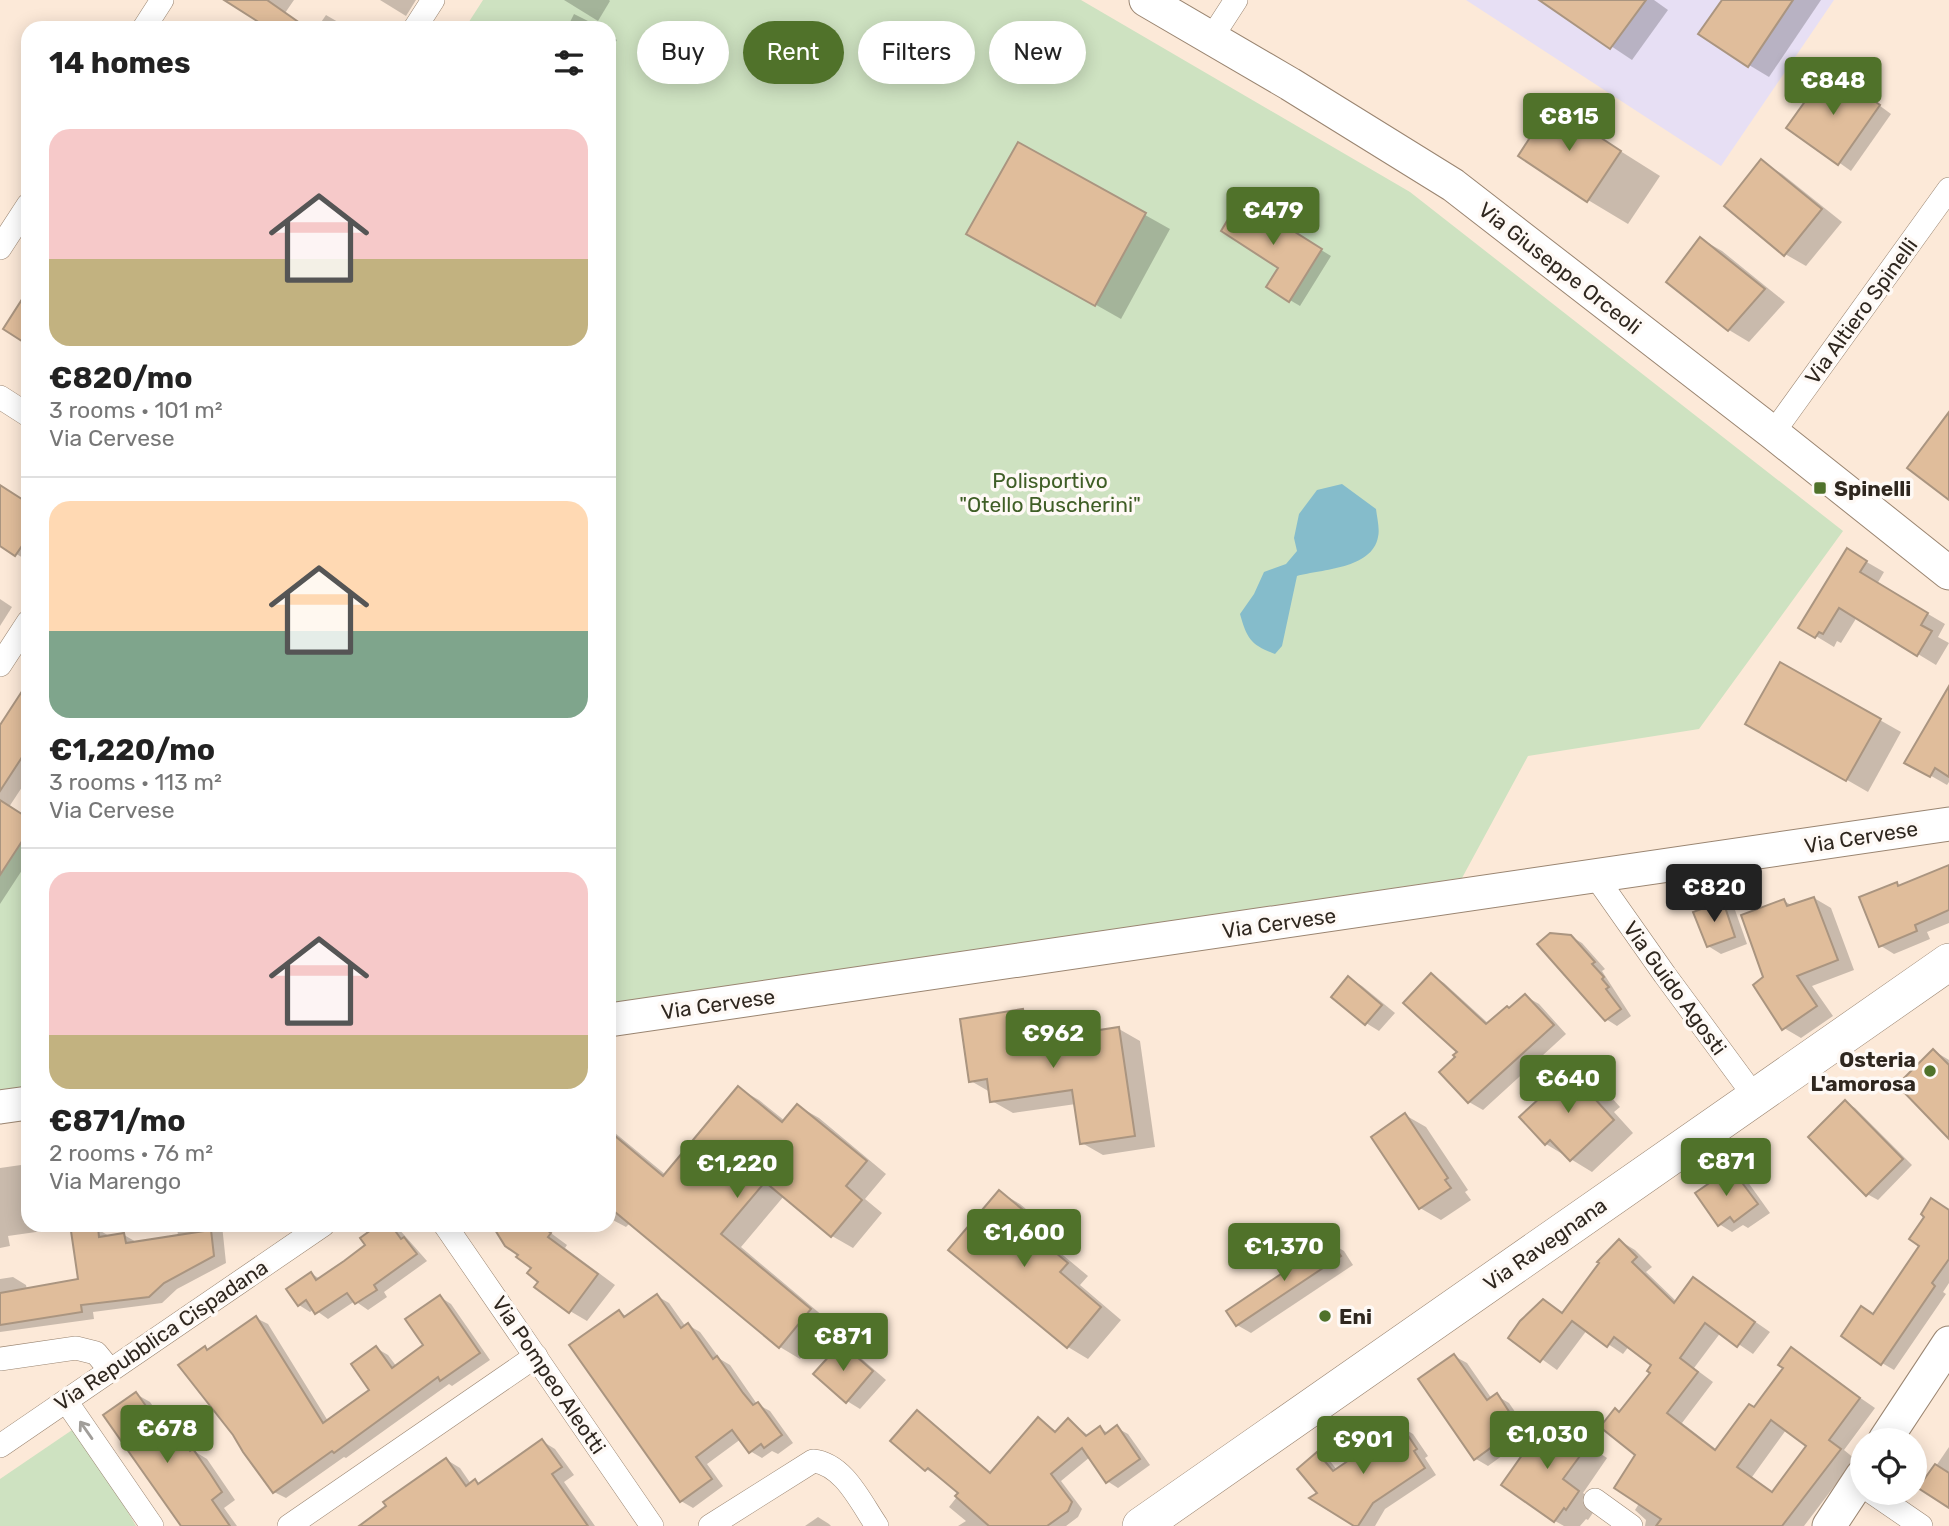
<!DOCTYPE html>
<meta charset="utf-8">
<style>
body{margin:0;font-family:Rubik,sans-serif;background:#f6f6f6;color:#222;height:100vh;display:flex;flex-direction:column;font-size:26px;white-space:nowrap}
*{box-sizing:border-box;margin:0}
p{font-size:23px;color:#767676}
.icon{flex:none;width:38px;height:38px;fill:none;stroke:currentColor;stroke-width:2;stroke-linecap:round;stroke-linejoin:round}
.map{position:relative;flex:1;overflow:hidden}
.panel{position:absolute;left:21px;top:21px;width:595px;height:1211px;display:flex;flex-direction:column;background:#fff;border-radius:21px;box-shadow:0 4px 18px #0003}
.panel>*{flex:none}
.hud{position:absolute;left:637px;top:21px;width:665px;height:63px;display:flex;gap:14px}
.fabs{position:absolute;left:1850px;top:1428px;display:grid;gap:14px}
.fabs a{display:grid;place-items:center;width:77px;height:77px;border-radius:50%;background:#fff;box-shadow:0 4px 18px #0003;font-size:35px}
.price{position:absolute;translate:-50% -60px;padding:0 16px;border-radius:7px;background:#50722a;color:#fff;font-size:23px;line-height:46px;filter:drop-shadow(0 2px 4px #0008)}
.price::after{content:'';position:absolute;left:50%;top:42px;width:21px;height:16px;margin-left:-10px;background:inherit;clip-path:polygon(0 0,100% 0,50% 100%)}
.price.active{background:#222;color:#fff}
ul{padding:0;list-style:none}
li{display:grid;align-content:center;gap:14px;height:371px;padding:0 28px}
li+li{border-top:2px solid #e0e0e0}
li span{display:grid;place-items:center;height:217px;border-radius:21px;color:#555}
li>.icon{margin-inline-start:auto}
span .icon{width:126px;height:126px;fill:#fffc;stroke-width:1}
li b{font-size:30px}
h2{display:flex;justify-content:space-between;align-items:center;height:84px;padding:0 28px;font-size:30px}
.pill{padding:0 24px;border-radius:32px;background:#fff;box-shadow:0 4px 18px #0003;font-size:24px;line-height:63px}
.pill.active{background:#50722a;color:#fff}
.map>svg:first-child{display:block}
.education{fill:#e7dff4}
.green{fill:#cee2c1}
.water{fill:#85bccb}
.shadow{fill:#0003;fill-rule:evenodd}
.building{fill:#e0bd9b;stroke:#aa9580;stroke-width:2;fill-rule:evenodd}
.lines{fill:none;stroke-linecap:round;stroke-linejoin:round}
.street-casing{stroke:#9a8571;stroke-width:24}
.secondary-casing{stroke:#9a8571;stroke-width:35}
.primary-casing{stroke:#9a8571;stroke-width:38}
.street{stroke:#fff;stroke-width:23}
.secondary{stroke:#fff;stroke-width:33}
.primary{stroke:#fff;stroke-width:37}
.oneway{stroke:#a19e9a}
.poi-dot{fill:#50722a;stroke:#fef9f5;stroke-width:2.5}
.labels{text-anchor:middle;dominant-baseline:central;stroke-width:7;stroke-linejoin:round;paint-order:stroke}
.street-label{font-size:21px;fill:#2f271f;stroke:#fef9f5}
.park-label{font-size:21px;fill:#3f5e26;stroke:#fef9f5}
.poi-label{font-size:21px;font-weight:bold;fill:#2f271f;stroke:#fef9f5;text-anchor:start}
</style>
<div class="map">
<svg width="1949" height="1526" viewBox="0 0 1949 1526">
<rect width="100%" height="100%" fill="#fce9d8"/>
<!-- education -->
<path class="education" d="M1466 0H1834L1721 166Z"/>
<!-- green -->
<g class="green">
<path d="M483 0H1081L1410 192 1843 531 1699 729 1528 756 1462 878 609 1004V28H465Z"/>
<path d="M28 830V1089L0 1093V872Z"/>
<path d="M78 1426 136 1526H0V1479Z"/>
</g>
<!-- water -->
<path class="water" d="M1342 484 1376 509C1377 518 1380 529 1378 537 1372 569 1322 569 1297 576L1282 646 1275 654C1251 645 1247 639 1240 614L1254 594 1264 572 1286 564 1297 551 1294 538 1299 514 1317 490Z"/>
<!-- shadow -->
<g class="shadow">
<path d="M228 0H294L285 13 307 28H270Z"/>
<path d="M380 0H416L406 16Z"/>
<path d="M564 0H609L610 1 598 21Z"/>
<path d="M1542 0H1654L1668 10 1632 60Z"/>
<path d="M1724 0H1821L1769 77 1749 65Z"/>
<path d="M574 14 588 21 598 28H567Z"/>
<path d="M326 15 338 22 347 28H317Z"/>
<path d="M609 35 617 40 609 53Z"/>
<path d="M1841 77 1891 114 1851 171 1789 127Z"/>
<path d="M1552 108 1660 176 1628 224 1588 200Z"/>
<path d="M1019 144 1170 229 1121 319 994 247Z"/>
<path d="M1762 162 1782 174 1842 222 1806 266 1785 254Z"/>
<path d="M1241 201 1331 256 1300 306 1268 287 1280 268Z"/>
<path d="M1701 239 1722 251 1785 302 1749 342 1729 330Z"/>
<path d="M0 486 28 504V561L0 544Z"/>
<path d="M1865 561 1884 572 1877 584 1945 624 1938 637 1949 643 1936 665 1857 617 1841 643 1837 641 1834 647 1801 627Z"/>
<path d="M0 599 12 607 0 626Z"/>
<path d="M1781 664 1901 732 1868 792 1748 723Z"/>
<path d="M28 683V778L9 807 28 819V861L0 904V726Z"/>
<path d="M1949 690V782L1947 785 1907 762Z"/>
<path d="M1949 867V923L1927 932 1930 939 1894 954 1881 946 1896 884 1901 887Z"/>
<path d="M1814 898 1831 908 1854 970 1812 986 1833 1016 1801 1038 1784 1028 1765 977 1784 901 1793 906Z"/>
<path d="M1723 903 1735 910 1747 944 1721 954 1708 946Z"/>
<path d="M1570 936 1582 943 1605 969 1602 971 1631 1016 1617 1026 1606 1019Z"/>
<path d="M1431 975 1444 983 1489 1024 1525 996 1539 1004 1566 1034 1483 1110 1469 1102 1442 1072 1458 1058 1459 1052Z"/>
<path d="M1349 978 1362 986 1395 1013 1379 1031 1366 1023Z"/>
<path d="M1023 1011 1044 1023 1046 1040 1119 1029 1140 1041 1155 1147 1103 1155 1082 1143 1076 1104 1013 1113 992 1101 990 1092 971 1081Z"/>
<path d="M1934 1051 1949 1060V1136Z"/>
<path d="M1575 1068 1596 1080 1620 1107 1614 1112 1633 1133 1592 1172 1546 1144Z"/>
<path d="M738 1088 759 1100 785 1121 798 1106 819 1118 886 1174 865 1199 882 1213 853 1248 832 1236 784 1196 741 1247 830 1322 800 1359 780 1347 630 1223 626 1227 609 1218V1128L666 1175Z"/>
<path d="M1845 1102 1855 1108 1912 1165 1878 1200 1867 1194Z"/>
<path d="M1405 1115 1426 1127 1468 1190 1465 1192 1471 1200 1441 1220 1420 1208Z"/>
<path d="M28 1164V1225H85L8 1236 10 1246 0 1248V1168Z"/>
<path d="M1731 1170 1745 1178 1770 1213 1748 1228 1743 1225 1732 1232 1719 1224Z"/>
<path d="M999 1192 1020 1204 1059 1237 1052 1246 1088 1276 1080 1285 1121 1320 1088 1359 1068 1347Z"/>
<path d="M1949 1211V1283L1943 1292 1946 1294 1894 1370 1882 1363 1874 1316 1921 1245Z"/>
<path d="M177 1225H222L226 1263 177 1289 162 1303 93 1312 94 1319 0 1332V1279L13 1277 26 1285 27 1290 80 1281 97 1229 111 1237 124 1235 138 1243 178 1237Z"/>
<path d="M381 1225H393L398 1228 427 1261 384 1292 387 1297 368 1310 355 1301 328 1319 314 1309 310 1312 299 1305 312 1274 320 1279 367 1246Z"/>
<path d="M494 1225H540L567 1245 565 1248 615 1285 587 1321 570 1311 541 1281 534 1268Z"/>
<path d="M1620 1241 1635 1250 1652 1267 1646 1272 1677 1302 1694 1279 1770 1332 1753 1354 1721 1332 1694 1368 1713 1382 1682 1423 1717 1450 1755 1409 1786 1368 1791 1350 1875 1408 1844 1450 1855 1459 1804 1526H1645L1646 1520 1635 1510 1640 1502 1638 1455 1620 1413 1653 1373 1654 1365 1629 1346 1623 1354 1587 1330 1557 1370 1511 1337 1543 1301 1564 1313ZM1786 1430 1808 1446 1773 1493 1752 1477Z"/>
<path d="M1330 1243 1344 1251 1353 1265 1251 1333 1237 1325Z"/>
<path d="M657 1296 669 1303 686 1327 688 1325 700 1332 720 1359 730 1365 757 1404 770 1411 793 1443 778 1454 772 1451 762 1458 750 1451 741 1439 707 1464 723 1486 693 1508 681 1501 619 1312 628 1317Z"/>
<path d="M440 1297 451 1304 490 1360 452 1386 449 1384 346 1458 344 1457 286 1498 274 1492 205 1348 209 1351 256 1318 268 1324 328 1421 371 1390 376 1348 388 1355 397 1367 425 1345Z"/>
<path d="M841 1345 855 1353 886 1380 860 1409 847 1401Z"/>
<path d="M1454 1356 1467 1363 1492 1399 1497 1396 1509 1403 1531 1435 1488 1466 1476 1459 1420 1379Z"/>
<path d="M136 1394 150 1402 181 1447 184 1445 207 1459 235 1500 224 1508 237 1526H183Z"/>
<path d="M917 1412 928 1419 992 1474 1039 1419 1057 1432 1068 1420 1089 1436 1100 1428 1108 1433 1117 1428 1128 1434 1150 1465 1118 1488 1107 1481 1090 1457 1061 1481 1082 1509 1078 1517 1066 1526H958L966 1521 949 1507 960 1493 938 1474 937 1476 926 1469Z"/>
<path d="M1401 1427 1413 1434 1428 1456 1425 1458 1436 1475 1385 1509 1375 1526H1357L1320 1493 1318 1454 1330 1461 1337 1470Z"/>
<path d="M1562 1428 1607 1458 1583 1493 1599 1504 1588 1520 1586 1519 1580 1526H1564L1555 1521Z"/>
<path d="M542 1441 555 1449 574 1475 564 1482 595 1526H361L447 1460 460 1468 471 1484 475 1481 481 1484Z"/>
<path d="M1949 1447V1507L1921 1488Z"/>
<path d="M818 1517 829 1524 831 1526H805Z"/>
</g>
<!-- building -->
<g class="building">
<path d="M224 0H267L307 28H268Z"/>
<path d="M1539 0H1646L1610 49Z"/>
<path d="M1722 0H1793L1748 67 1698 34Z"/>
<path d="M1829 68 1880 105 1838 165 1786 128Z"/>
<path d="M1551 105 1621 151 1587 202 1518 156Z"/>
<path d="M1018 142 1146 213 1095 306 966 234Z"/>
<path d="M1761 159 1822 209 1784 256 1724 206Z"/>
<path d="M1241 198 1322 249 1289 302 1266 287 1278 268 1221 231Z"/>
<path d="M1700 237 1765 289 1728 331 1666 282Z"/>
<path d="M28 290V345L3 329Z"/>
<path d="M1949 412V500L1907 468Z"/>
<path d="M0 485 28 503V537L15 556 0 546Z"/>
<path d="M1847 548 1867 561 1860 572 1928 613 1921 625 1932 631 1917 656 1839 608 1823 634 1819 632 1815 638 1798 628Z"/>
<path d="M1780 662 1881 719 1846 781 1745 724Z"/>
<path d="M28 682V748L0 791V725Z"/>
<path d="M1949 686V777L1935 768 1930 777 1904 763Z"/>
<path d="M0 800 28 818V832L0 875Z"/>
<path d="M1949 865V910L1915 925 1917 931 1879 947 1859 897 1897 882 1898 886Z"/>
<path d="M1814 897 1838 960 1797 976 1817 1006 1782 1030 1753 985 1763 977 1741 915 1784 899 1787 906Z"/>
<path d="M1723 901 1735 937 1707 947 1693 912Z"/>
<path d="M1550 933 1571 935 1595 962 1592 964 1604 977 1602 979 1609 987 1606 989 1621 1009 1605 1021 1537 944Z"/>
<path d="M1431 973 1486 1024 1507 1006 1509 1008 1525 994 1554 1025 1468 1103 1439 1072 1455 1057 1453 1055 1457 1052 1403 1003Z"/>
<path d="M1348 976 1382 1005 1365 1025 1331 997Z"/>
<path d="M1023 1009 1028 1041 1119 1027 1135 1136 1080 1144 1072 1090 990 1102 987 1079 969 1082 960 1019Z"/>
<path d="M1933 1049 1949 1065V1139L1897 1085Z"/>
<path d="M1575 1066 1600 1094 1595 1099 1614 1120 1570 1161 1550 1140 1545 1145 1519 1117Z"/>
<path d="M738 1086 782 1122 797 1104 867 1161 846 1186 862 1200 831 1237 765 1182 721 1234 811 1309 779 1348 609 1207V1131L663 1176Z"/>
<path d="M1845 1100 1903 1159 1866 1196 1808 1137Z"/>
<path d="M1405 1113 1448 1178 1445 1180 1451 1188 1419 1209 1371 1137Z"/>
<path d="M1731 1168 1758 1204 1734 1222 1730 1217 1718 1226 1695 1193Z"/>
<path d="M999 1190 1040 1224 1032 1233 1068 1263 1060 1272 1101 1307 1067 1348 948 1250Z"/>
<path d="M1931 1198 1949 1210V1259L1932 1283 1935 1286 1881 1365 1841 1336 1861 1306 1873 1314 1919 1246 1909 1239 1924 1217 1921 1214Z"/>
<path d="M378 1225H391L401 1239 404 1237 417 1254 374 1285 377 1290 355 1304 347 1293 315 1314 306 1300 298 1306 286 1289 311 1272 316 1280 344 1261 365 1245 360 1238Z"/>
<path d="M492 1225H539L551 1233 548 1237 598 1274 569 1313 534 1287 538 1282 527 1273 531 1268 516 1257 518 1255 505 1246Z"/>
<path d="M98 1227 99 1237 124 1233 126 1243 211 1230 214 1256 164 1283 149 1297 81 1305 82 1312 0 1325V1293L78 1279 71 1231Z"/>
<path d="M1619 1239 1637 1257 1632 1262 1674 1303 1693 1277 1755 1322 1737 1347 1705 1323 1680 1358 1698 1372 1667 1413 1715 1450 1749 1404 1754 1407 1783 1368 1778 1365 1791 1347 1860 1398 1829 1440 1841 1449 1782 1526H1656L1661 1519 1614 1488 1635 1455 1600 1427 1615 1408 1619 1412 1650 1373 1647 1371 1651 1365 1614 1337 1607 1347 1572 1321 1540 1362 1508 1338 1520 1321 1543 1299 1562 1313 1599 1263 1597 1262ZM1771 1420 1806 1446 1772 1492 1737 1467Z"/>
<path d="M1330 1241 1341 1256 1236 1326 1226 1311Z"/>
<path d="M657 1294 681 1328 688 1323 713 1359 717 1356 743 1393 753 1405 758 1402 782 1435 764 1448 761 1444 749 1453 732 1430 696 1457 712 1479 680 1502 569 1345 619 1310 624 1317Z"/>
<path d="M440 1295 480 1353 440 1381 438 1377 334 1453 332 1451 273 1493 243 1452 233 1435 178 1365 205 1346 207 1350 256 1316 323 1423 369 1390 351 1364 376 1346 392 1368 423 1345 405 1319Z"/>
<path d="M841 1343 873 1371 846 1403 813 1374Z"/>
<path d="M1454 1354 1487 1400 1497 1393 1519 1427 1474 1460 1418 1379Z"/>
<path d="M136 1392 176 1448 184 1443 190 1451 193 1449 211 1475 222 1492 212 1500 230 1526H181L138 1465 103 1415Z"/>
<path d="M917 1410 990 1473 1038 1417 1055 1432 1068 1418 1086 1436 1100 1426 1105 1434 1117 1425 1140 1459 1106 1483 1082 1448 1051 1474 1072 1502 1068 1511 1047 1526H989L955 1496 958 1493 928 1468 925 1471 890 1441Z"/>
<path d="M1546 1421 1558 1429 1561 1426 1588 1445 1563 1479 1579 1491 1566 1510 1564 1508 1554 1522 1501 1485Z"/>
<path d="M1401 1425 1417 1449 1414 1451 1425 1468 1373 1503 1358 1526H1354L1309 1498 1317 1493 1297 1469 1317 1452 1333 1471Z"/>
<path d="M542 1439 562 1467 552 1474 588 1526H359L386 1506 383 1502 446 1458 466 1486 475 1479 478 1484Z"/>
<path d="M1935 1464 1949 1473V1508L1918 1488Z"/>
</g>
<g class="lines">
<!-- street casing -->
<g class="street-casing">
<g id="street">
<path d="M144 28 162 0"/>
<path d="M415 28 433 0"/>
<path d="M1212 37 1236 0"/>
<path d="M0 248 28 205"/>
<path d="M0 397 28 415"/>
<path d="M1773 433 1949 189"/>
<path d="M0 665 28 622"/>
<path d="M1596 877 1665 975 1755 1097"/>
<path d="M445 1225 652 1526"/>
<path d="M0 1359 76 1348 96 1353 110 1370"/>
<path d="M66 1401 152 1526"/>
<path d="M0 1446 323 1225"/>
<path d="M1873 1493 1921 1526"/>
<path d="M1595 1500 1631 1526"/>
<path d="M289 1526 536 1356"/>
<path d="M710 1526 813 1461C844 1464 861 1503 877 1526"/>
</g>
</g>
<!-- secondary casing -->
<g class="secondary-casing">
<g id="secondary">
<path d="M1146 0 1290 84 1453 185 1773 433 1949 573"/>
<path d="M609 1020 1949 824"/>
<path d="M0 1107 28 1103"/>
<path d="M1885 1440 1949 1343"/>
<path d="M1829 1526 1862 1476"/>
</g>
</g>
<!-- primary casing -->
<g class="primary-casing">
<path id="primary" d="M1141 1526 1949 962"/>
</g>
<!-- street -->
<use href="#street" class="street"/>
<!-- secondary -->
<use href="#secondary" class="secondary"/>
<!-- primary -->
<use href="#primary" class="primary"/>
</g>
<!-- one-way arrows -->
<defs><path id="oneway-shaft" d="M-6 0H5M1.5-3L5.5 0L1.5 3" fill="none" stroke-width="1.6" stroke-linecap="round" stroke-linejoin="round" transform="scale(1.75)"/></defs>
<use class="oneway" href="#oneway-shaft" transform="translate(86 1430) rotate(-125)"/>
<!-- markers -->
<g class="poi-dot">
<rect x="1813" y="481" width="14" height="14" rx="3.5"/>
<circle cx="1930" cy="1071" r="7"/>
<circle cx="1325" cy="1316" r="7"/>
</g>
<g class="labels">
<!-- street labels -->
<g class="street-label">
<text transform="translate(1560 268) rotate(38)">Via Giuseppe Orceoli</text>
<text transform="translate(1861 311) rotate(-54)">Via Altiero Spinelli</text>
<text transform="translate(1861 837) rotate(-9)">Via Cervese</text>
<text transform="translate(1279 923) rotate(-8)">Via Cervese</text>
<text transform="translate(1675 988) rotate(54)">Via Guido Agosti</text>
<text transform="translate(718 1004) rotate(-8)">Via Cervese</text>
<text transform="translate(1545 1244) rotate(-35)">Via Ravegnana</text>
<text transform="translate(161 1335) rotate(-34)">Via Repubblica Cispadana</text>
<text transform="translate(549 1375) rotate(56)">Via Pompeo Aleotti</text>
</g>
<!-- park labels -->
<g class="park-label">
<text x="1050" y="480">Polisportivo<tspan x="1050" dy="24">"Otello Buscherini"</tspan></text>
</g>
<!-- poi labels -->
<g class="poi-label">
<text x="1834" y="488">Spinelli</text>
<text x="1916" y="1059" text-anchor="end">Osteria<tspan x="1916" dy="24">L'amorosa</tspan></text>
<text x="1339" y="1316">Eni</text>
</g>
</g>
</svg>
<div class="fabs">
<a><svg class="icon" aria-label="locate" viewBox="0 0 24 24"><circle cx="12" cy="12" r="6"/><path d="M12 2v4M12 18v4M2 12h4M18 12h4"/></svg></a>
</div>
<b class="price" style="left:1833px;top:117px">€848</b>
<b class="price" style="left:1569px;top:153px">€815</b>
<b class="price" style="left:1273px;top:247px">€479</b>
<b class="price active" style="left:1714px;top:924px">€820</b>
<b class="price" style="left:1053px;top:1070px">€962</b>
<b class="price" style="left:1568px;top:1115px">€640</b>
<b class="price" style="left:1726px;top:1198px">€871</b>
<b class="price" style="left:737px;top:1200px">€1,220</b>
<b class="price" style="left:1024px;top:1269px">€1,600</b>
<b class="price" style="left:1284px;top:1283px">€1,370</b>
<b class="price" style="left:843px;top:1373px">€871</b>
<b class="price" style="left:167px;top:1465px">€678</b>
<b class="price" style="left:1547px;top:1471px">€1,030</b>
<b class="price" style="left:1363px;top:1476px">€901</b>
<div class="hud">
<a class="pill">Buy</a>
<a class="pill active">Rent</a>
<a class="pill">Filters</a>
<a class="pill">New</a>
</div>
<section class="panel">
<h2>14 homes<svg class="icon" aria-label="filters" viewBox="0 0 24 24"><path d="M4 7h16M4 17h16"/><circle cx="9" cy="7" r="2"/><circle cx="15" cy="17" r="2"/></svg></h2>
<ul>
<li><span style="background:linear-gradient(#f6c9c9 60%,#c2b280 0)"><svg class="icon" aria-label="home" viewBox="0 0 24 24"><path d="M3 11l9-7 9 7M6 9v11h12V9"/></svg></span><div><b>€820/mo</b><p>3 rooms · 101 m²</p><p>Via Cervese</p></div></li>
<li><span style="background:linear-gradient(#ffd9b3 60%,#7fa58c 0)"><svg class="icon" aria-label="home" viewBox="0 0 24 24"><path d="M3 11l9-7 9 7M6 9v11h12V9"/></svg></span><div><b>€1,220/mo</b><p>3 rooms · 113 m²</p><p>Via Cervese</p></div></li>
<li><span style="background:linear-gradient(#f6c9c9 75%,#c2b280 0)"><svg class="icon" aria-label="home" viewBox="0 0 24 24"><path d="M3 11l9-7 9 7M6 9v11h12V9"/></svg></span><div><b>€871/mo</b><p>2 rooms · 76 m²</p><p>Via Marengo</p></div></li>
</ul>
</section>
</div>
